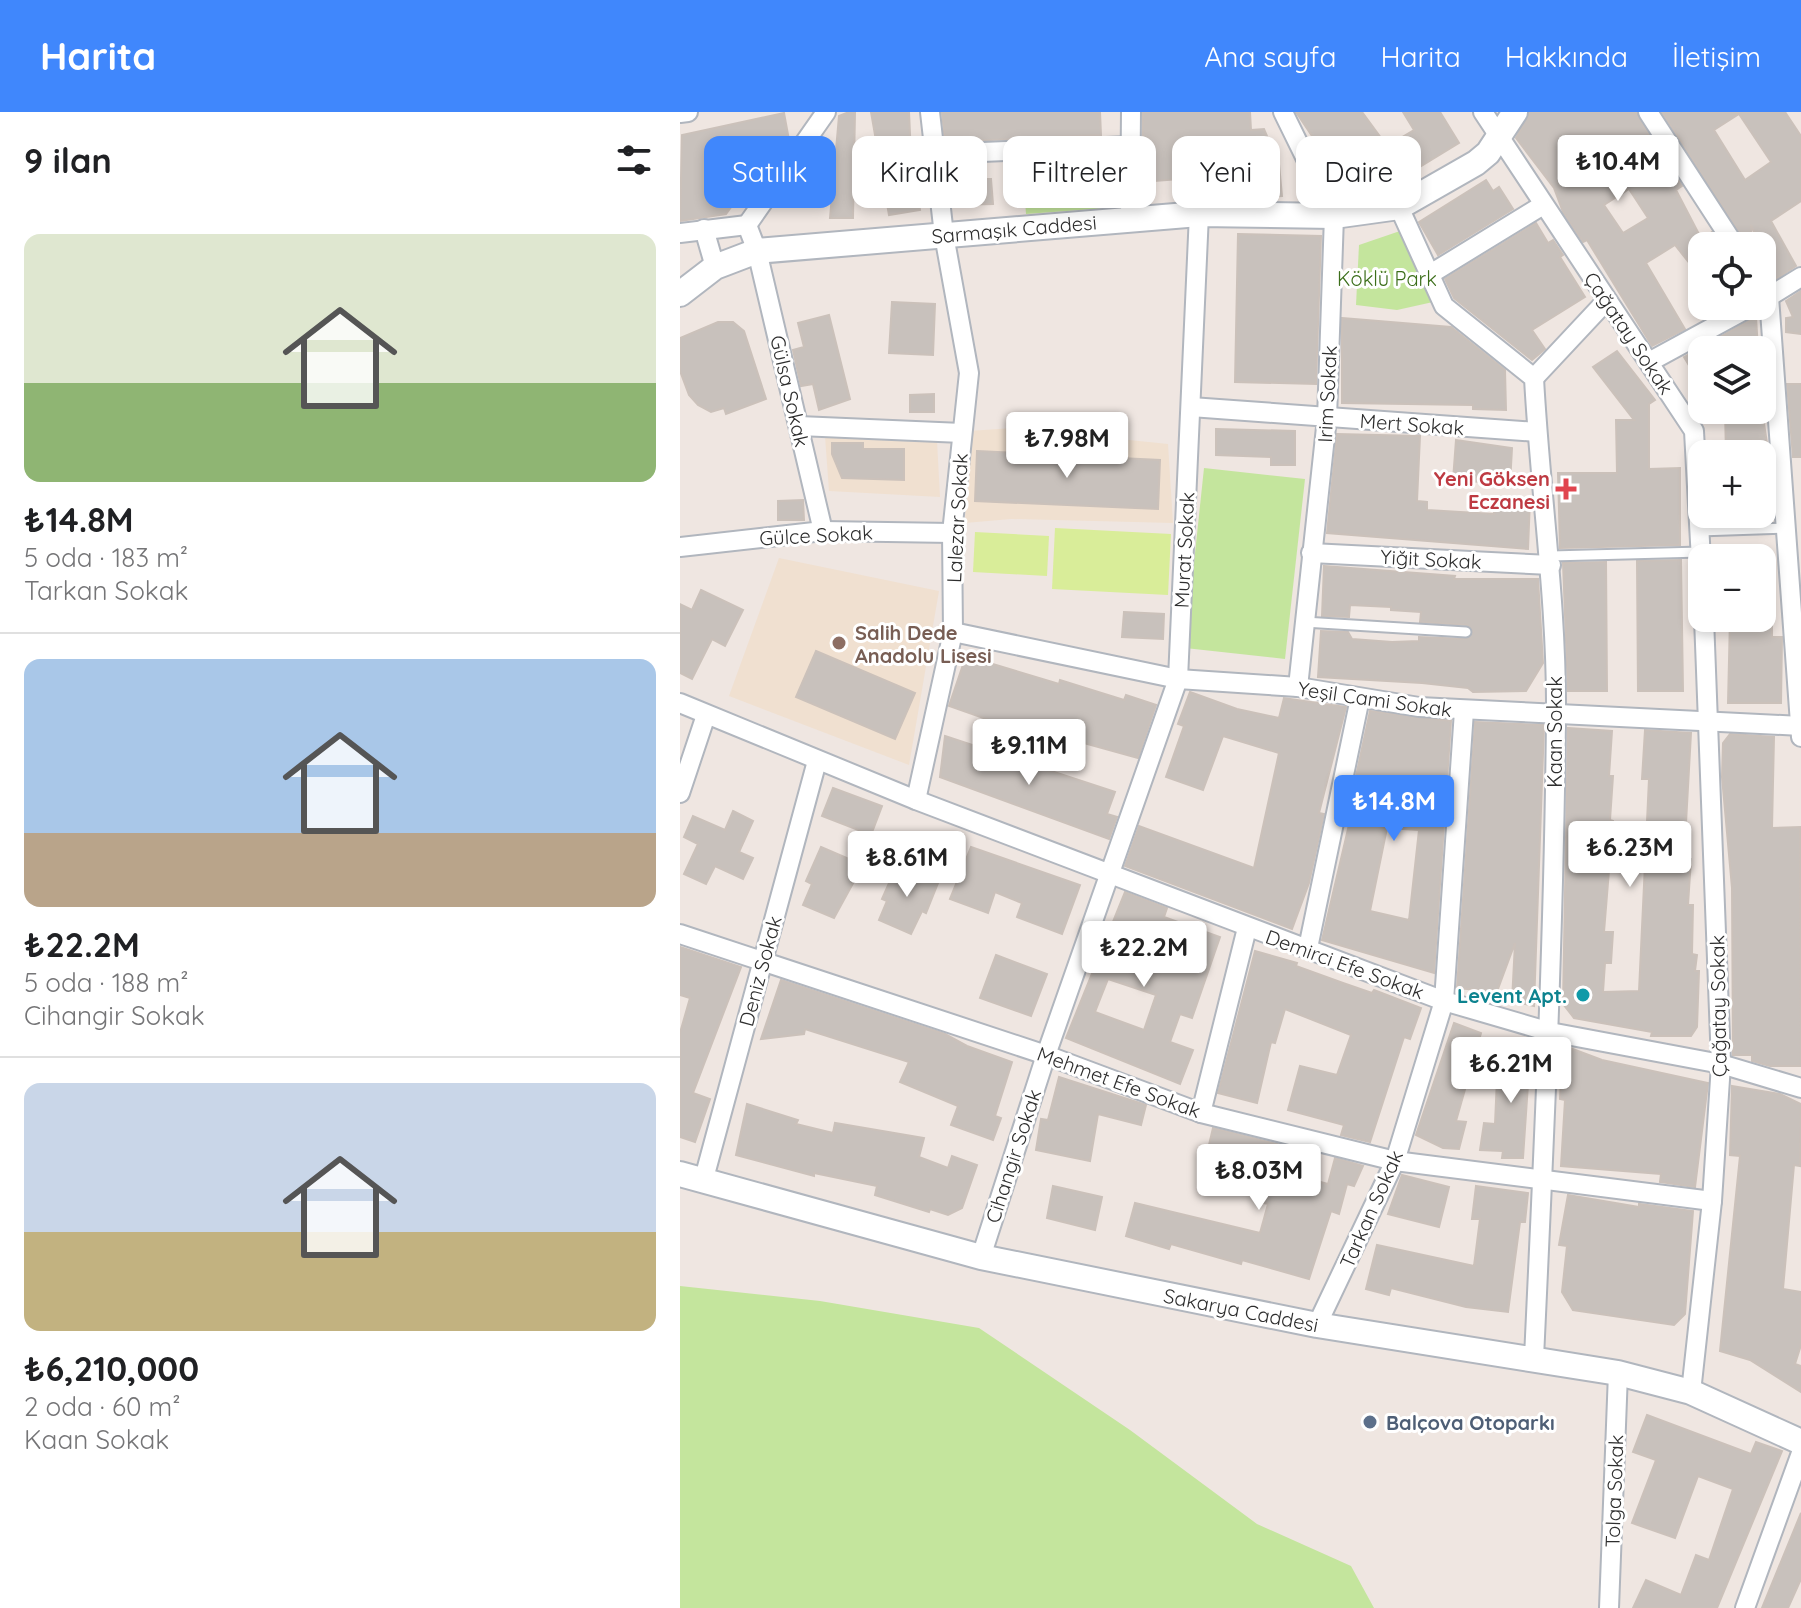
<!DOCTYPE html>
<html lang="tr">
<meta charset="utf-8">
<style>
body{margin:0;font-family:Quicksand,sans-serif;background:#f6f6f6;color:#202124;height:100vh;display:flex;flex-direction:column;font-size:30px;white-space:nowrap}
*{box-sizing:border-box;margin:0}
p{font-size:26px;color:#757577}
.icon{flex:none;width:44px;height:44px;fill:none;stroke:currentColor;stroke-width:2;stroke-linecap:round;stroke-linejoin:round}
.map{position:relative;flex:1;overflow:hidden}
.drawer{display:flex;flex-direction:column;background:#fff;width:680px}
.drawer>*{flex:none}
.guide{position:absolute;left:24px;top:24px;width:760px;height:72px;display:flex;gap:16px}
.controls{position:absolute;left:1008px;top:120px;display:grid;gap:16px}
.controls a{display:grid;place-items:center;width:88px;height:88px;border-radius:16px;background:#fff;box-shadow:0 4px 12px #0003;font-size:40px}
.price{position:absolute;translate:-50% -68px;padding:0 18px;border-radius:8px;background:#fff;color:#222;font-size:26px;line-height:52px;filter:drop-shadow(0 2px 4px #0008)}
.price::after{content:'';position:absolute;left:50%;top:48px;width:24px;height:18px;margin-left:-12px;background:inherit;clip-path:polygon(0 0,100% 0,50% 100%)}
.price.on{background:#4087fc;color:#fff}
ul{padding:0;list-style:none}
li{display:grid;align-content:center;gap:16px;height:424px;padding:0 24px}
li+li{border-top:2px solid #e0e0e0}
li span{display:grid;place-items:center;height:248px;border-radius:16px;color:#555}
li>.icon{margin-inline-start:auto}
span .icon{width:144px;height:144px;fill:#fffc;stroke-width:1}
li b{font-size:34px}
h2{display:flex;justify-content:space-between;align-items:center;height:96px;padding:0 24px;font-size:34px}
.tag{padding:0 28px;border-radius:16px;background:#fff;box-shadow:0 4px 12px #0003;font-size:28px;line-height:72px}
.tag.on{background:#4087fc;color:#fff}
header{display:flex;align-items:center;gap:48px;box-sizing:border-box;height:112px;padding:0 40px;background:#4087fc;color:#fff}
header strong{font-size:38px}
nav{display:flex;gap:44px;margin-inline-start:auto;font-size:28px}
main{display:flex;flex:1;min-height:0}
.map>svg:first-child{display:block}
.education{fill:#f0e0d0}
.green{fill:#c4e59d}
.pitch{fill:#d9ed99}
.building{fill:#c8c1bc;stroke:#cbc1ba;stroke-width:2;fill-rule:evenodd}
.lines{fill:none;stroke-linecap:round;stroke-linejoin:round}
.lane-casing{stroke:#b1b6be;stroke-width:13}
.street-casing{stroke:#b1b6be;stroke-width:22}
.secondary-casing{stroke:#b1b6be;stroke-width:28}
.lane{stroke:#fff;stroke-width:9}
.street{stroke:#fff;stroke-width:18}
.secondary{stroke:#fff;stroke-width:24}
.health-dot{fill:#e0444e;stroke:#fff;stroke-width:3}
.education-dot{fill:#8d6e63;stroke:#fff;stroke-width:3}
.culture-dot{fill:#0f9aa8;stroke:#fff;stroke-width:3}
.service-dot{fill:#5c6f8a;stroke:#fff;stroke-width:3}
.labels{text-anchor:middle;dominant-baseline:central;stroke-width:6;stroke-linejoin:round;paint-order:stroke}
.street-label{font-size:20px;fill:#2e2e2e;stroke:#fff}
.park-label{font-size:20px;fill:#3c6e1a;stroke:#fff}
.health-label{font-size:20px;font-weight:bold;fill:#be3a42;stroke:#fff;text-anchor:end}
.education-label{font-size:20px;font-weight:bold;fill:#785e54;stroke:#fff;text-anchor:start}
.culture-label{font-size:20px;font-weight:bold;fill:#0d838f;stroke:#fff;text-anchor:end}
.service-label{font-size:20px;font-weight:bold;fill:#4e5e75;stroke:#fff;text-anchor:start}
</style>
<header>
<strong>Harita</strong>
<nav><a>Ana sayfa</a><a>Harita</a><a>Hakkında</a><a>İletişim</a></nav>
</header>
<main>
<section class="drawer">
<h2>9 ilan<svg class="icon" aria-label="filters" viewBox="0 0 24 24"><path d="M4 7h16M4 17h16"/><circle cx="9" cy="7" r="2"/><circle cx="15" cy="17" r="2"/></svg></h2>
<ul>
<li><span style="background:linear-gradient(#dfe7d0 60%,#8fb573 0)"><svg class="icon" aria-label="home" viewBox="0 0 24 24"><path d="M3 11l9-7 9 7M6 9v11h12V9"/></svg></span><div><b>₺14.8M</b><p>5 oda · 183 m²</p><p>Tarkan Sokak</p></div></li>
<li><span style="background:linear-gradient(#a9c7e8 70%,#b9a48a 0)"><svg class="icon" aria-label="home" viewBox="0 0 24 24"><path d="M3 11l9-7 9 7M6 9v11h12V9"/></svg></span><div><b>₺22.2M</b><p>5 oda · 188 m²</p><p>Cihangir Sokak</p></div></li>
<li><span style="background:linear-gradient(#c9d6e8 60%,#c2b280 0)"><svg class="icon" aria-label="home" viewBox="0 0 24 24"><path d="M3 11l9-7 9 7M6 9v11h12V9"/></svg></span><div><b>₺6,210,000</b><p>2 oda · 60 m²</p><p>Kaan Sokak</p></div></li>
</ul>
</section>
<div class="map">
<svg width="1121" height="1496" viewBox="0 0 1121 1496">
<rect width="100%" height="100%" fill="#efe6e1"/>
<!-- education -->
<g class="education">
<path d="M333 316 488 332 493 411 331 407 285 411 289 319Z"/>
<path d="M145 324 257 329 260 385 149 379Z"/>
<path d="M99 446 259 479 229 653 49 584Z"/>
</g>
<!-- green -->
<g class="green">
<path d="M441 42V95L346 102 342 50Z"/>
<path d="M720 119 753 190 717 198 676 193 679 133Z"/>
<path d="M524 356 625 367 605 547 505 536Z"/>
<path d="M0 1174 140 1189 299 1216 450 1318 577 1412 671 1454 694 1496H0Z"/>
</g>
<!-- pitch -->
<g class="pitch">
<path d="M375 416 491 422 488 483 372 477Z"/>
<path d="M295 420 369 424 367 464 293 460Z"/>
</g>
<!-- building -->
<g class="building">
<path d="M169 0H175L173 106H150L159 4Z"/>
<path d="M191 0H229L231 44 240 98 209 103Z"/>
<path d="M262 0H420L421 23 265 30Z"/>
<path d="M463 0H570L571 18 584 17 599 52 602 84 579 85 578 61 462 70Z"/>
<path d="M616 0H682L707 34 734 18 723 0H760L779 31 694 83 673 49 657 68 633 34 636 30Z"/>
<path d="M850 0H956L974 31 968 35 983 60 990 56 1002 74 996 78 1022 128 1032 120 1041 134H1022V167L995 133 966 151 1005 217 972 234 907 128 903 130 883 100 874 76 836 26ZM949 77 968 106 943 121 924 93Z"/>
<path d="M982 0H1105L1121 24V89L1091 109 1116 154 1096 167 1071 113 1072 134H1068ZM1059 2 1091 50 1065 68 1034 18Z"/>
<path d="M104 1 109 28 101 37 73 42V65L46 102 0 109 2 23Z"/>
<path d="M270 67H311L313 92 273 93Z"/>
<path d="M806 68 813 79 819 75 833 97 758 143 739 110Z"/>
<path d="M856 111 868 131 873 128 883 143 880 145 905 185 852 218 865 237 852 248 774 186 765 167Z"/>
<path d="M558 122 641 124 636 272 555 270Z"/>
<path d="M1121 179V222L1106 220V206L1113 205 1106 189Z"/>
<path d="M212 190 255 192 253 243 209 241Z"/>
<path d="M149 203 170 287 139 298 133 272 121 274 113 238 124 235 118 211Z"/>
<path d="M1076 205 1078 238H1022V275L1004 245Z"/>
<path d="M662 206 771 215 825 258 826 298 793 297V293L662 291Z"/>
<path d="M38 210H53L64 219 86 287 46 302 44 296 31 300 18 293 9 283 0 259V226Z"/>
<path d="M937 239 975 288 969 292V357L1000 356V433L880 436 878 361H937L936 308H954L913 255Z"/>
<path d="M1107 272H1121V345H1113Z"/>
<path d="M254 282V300H230V283Z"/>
<path d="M1045 298H1082L1089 345 1046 342Z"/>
<path d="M536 317 615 319V353H591V345L536 343Z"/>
<path d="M657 322 740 324 737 389 747 390V398L814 402 815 385 850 387 848 437 647 421Z"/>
<path d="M776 328 832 336 830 372 773 368Z"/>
<path d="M152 331H183V337H224V368L162 366 152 342Z"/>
<path d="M297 339 480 348 478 397 295 389Z"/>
<path d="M123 388 124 408H98V389Z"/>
<path d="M1001 448 1003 579H958L957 449Z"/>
<path d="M926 450 927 579H888L883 451Z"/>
<path d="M644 454 775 464 774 467H858L863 551 846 579 793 580 788 576 742 571 638 565 641 519 668 520 672 527 712 530 739 529V525L786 527 793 520 787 513 740 510 741 500 711 498V495L670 493 669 505 642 504Z"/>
<path d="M21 478 63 498 45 534 32 527 12 567 0 561V492L12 498Z"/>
<path d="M444 500 484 502 483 527 442 525Z"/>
<path d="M1050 506H1092V525H1102L1101 591H1048Z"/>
<path d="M136 539 235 581 215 627 116 585Z"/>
<path d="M286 544 379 572 380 568 444 588 446 583 476 593 458 646 328 610 326 614 269 594Z"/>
<path d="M510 580 557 597 599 606 604 586 666 595 639 701 644 702 629 771 612 817 445 754 459 714 574 756 599 641 543 624 523 678 486 665 504 614 498 612Z"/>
<path d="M690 599 771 609 754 861 642 828 679 670 675 669ZM707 716 739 718 729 808 690 799Z"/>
<path d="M795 610 864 613 854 894 832 889 835 831 815 885 798 884 799 878 777 876Z"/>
<path d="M888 616 932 619 929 664H933L930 708 933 709 924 820H933L931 851H925L923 880 959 879 969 667H962L965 618 1011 621 1004 747H1011L1008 793H1013L1012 842 1017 843 1015 859H1019L1017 915 1011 924H971L972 920 894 906 883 892Z"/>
<path d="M1050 622 1094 625 1092 716 1120 715 1121 954H1090L1072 949V943H1053L1052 776 1042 665 1043 631Z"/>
<path d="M265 624 435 680 427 702 437 705 429 727 260 665Z"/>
<path d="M153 676 202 694 191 723 142 704Z"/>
<path d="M53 699 73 709 59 740 73 746 63 767 35 754 26 772 4 762 18 732 4 725 13 704 45 718Z"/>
<path d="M141 735 183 753 154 806 123 793 132 772 126 769Z"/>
<path d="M291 735 400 773 382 822 337 805 342 791 315 780 308 801 270 787Z"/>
<path d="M217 753 258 771 246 801 242 799 231 822 199 808 207 789 202 787Z"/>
<path d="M445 780 487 796 484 805 540 825 512 906 500 902 490 930 513 938 500 972 386 926ZM428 867 476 883 464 918 415 900Z"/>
<path d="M0 835 61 855 13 981 30 987 15 1030 0 1025V921L10 886 0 883Z"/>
<path d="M575 839 617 851 616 854 663 871 692 881 694 878 741 896 730 927 724 925 690 1030 661 1023 664 1013 608 998 620 954 657 963 671 923 605 897 595 931 591 930 577 991 538 981Z"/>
<path d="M316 843 367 862 351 904 300 886Z"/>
<path d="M101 868 265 922 287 934 332 950 315 1004 321 1006 313 1028 271 1013 278 994 220 970 229 950 125 917 124 922 81 927Z"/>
<path d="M774 911 801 921 776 1009 786 1010 779 1037 763 1036 736 1023Z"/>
<path d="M830 927 851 928 843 1046H822L823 1039 800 1038 804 1011 815 1012 817 966 827 967Z"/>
<path d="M890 936 922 948 1028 971 1015 1075 980 1070 981 1062 881 1054 885 988 880 987 882 942Z"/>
<path d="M379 965 466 993 461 1013 418 1002 410 1049 356 1038 361 1007 368 1008Z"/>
<path d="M1052 974 1100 982 1121 992 1120 1054 1114 1053 1103 1177 1121 1180V1233L1115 1252 1121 1254V1280L1070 1248 1040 1239 1060 1044 1050 1043Z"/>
<path d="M67 992 118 1008 116 1012 153 1021 155 1011 244 1026 239 1045 268 1056 272 1044 297 1053 282 1096 268 1103 250 1097 249 1100 195 1083 197 1074 134 1061V1064L56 1043Z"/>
<path d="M533 1016 625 1039 618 1064 648 1072 655 1046 683 1054 674 1074 667 1072 659 1102 651 1099 629 1167 562 1148 561 1152 491 1132 489 1137 446 1124 455 1091 580 1121 588 1092 579 1090 586 1052 528 1037Z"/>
<path d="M722 1063 769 1075 759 1115 708 1102Z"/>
<path d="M373 1074 422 1085 415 1118 367 1106Z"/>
<path d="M796 1074 848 1081 845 1110H840L828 1200 786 1195 711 1176 709 1183 686 1177 697 1133 794 1154 800 1107H792Z"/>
<path d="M888 1083 959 1095V1092L1013 1099 1005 1202 994 1213 893 1198 882 1180 887 1134 879 1133Z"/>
<path d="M967 1303 1071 1342 1076 1330 1102 1339 1037 1496H953L966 1468 1001 1483 1016 1443 1029 1448 1053 1377 1018 1364 995 1426 952 1411 976 1348 953 1340Z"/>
<path d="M1121 1401V1467L1108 1496H1082Z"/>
</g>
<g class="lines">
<!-- lane casing -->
<g class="lane-casing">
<g id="lane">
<path d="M1019 419 1106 416"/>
<path d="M871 444 1021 440"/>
<path d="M624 510 786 520"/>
</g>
</g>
<!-- street casing -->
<g class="street-casing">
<g id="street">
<path d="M603 0 654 104 647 306 618 575"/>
<path d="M803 0 1014 319 1022 467"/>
<path d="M968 0 1055 134"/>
<path d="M0 1 8 0"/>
<path d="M255 42 450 34"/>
<path d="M719 95 764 194 854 266C860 379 877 490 876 604 874 818 864 1032 854 1246"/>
<path d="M450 107 451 0"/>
<path d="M67 113 77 139 143 419"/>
<path d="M67 113 146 0"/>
<path d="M24 117 35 155"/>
<path d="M0 121 67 113"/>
<path d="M752 161 863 93"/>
<path d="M1082 174 1089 185 1121 625"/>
<path d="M1082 189 1121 165"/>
<path d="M969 250 1072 194"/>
<path d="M854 266 927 188"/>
<path d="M511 295 857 320"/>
<path d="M119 314 282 321"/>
<path d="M0 435 143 419 272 421"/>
<path d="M631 441 871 453"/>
<path d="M273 520 498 567 618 575 739 595 1121 614"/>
<path d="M0 591 236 688 764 889 870 920 1041 952 1121 976"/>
<path d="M0 681 26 603"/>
<path d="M236 688 273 520 272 421 289 261 264 123 250 0"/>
<path d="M0 822 366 943 521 1001 715 1049 1032 1089"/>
<path d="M628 836 680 586"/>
<path d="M521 1001 567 816"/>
<path d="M23 1070 137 649"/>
<path d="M301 1145 366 943 498 567 519 102"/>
<path d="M637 1213 715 1049 764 889 784 599"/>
<path d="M1011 1280 1032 1089 1041 952 1024 506"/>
<path d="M929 1496 938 1261"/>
<path d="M1065 1496 1121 1341"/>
</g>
</g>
<!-- secondary casing -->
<g class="secondary-casing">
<g id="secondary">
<path d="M0 182 35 155 77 139 519 102 654 104 719 95 796 51 808 41 835 0"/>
<path d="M0 1062 301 1145 637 1213 938 1261 1011 1280 1121 1330"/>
</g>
</g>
<!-- lane -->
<use href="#lane" class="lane"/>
<!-- street -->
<use href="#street" class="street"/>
<!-- secondary -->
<use href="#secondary" class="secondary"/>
</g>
<!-- markers -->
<path class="health-dot" d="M882 365h8v8h8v8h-8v8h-8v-8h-8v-8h8z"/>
<circle class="education-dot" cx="159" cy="531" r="8"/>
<circle class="culture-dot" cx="903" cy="883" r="8"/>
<circle class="service-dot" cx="690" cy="1310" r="8"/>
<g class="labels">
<!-- street labels -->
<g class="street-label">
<text transform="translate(334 117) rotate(-5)">Sarmaşık Caddesi</text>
<text transform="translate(949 221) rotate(56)">Çağatay Sokak</text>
<text transform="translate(110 279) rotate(77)">Gülsa Sokak</text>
<text transform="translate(647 282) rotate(-87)">Irim Sokak</text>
<text transform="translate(732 312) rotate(4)">Mert Sokak</text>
<text transform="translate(277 406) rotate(-87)">Lalezar Sokak</text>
<text transform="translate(136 423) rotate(-3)">Gülce Sokak</text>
<text transform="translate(504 438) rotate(-87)">Murat Sokak</text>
<text transform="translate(751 447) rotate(3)">Yiğit Sokak</text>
<text transform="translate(695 587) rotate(8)">Yeşil Cami Sokak</text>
<text transform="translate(874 620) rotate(-90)">Kaan Sokak</text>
<text transform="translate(665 852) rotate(20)">Demirci Efe Sokak</text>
<text transform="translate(80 859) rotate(-75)">Deniz Sokak</text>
<text transform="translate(1038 894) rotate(-91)">Çağatay Sokak</text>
<text transform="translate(439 970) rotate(20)">Mehmet Efe Sokak</text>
<text transform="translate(333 1044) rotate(-72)">Cihangir Sokak</text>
<text transform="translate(691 1097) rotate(-66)">Tarkan Sokak</text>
<text transform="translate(561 1198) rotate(11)">Sakarya Caddesi</text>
<text transform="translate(934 1379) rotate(-88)">Tolga Sokak</text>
</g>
<!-- park labels -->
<g class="park-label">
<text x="707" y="166">Köklü Park</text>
</g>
<!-- health labels -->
<g class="health-label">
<text x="870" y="366">Yeni Göksen<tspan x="870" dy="23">Eczanesi</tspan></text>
</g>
<!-- education labels -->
<g class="education-label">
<text x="175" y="520">Salih Dede<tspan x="175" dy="23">Anadolu Lisesi</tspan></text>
</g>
<!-- culture labels -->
<g class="culture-label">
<text x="887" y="883">Levent Apt.</text>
</g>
<!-- service labels -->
<g class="service-label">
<text x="706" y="1310">Balçova Otoparkı</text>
</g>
</g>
</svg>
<div class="controls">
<a><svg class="icon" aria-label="locate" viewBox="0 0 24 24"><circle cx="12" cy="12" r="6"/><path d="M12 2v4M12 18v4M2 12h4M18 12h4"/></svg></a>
<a><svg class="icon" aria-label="layers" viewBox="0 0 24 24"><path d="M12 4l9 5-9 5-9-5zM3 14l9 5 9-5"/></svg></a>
<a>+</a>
<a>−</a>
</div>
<b class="price" style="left:938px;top:91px">₺10.4M</b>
<b class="price" style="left:387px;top:368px">₺7.98M</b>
<b class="price" style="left:349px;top:675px">₺9.11M</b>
<b class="price on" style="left:714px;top:731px">₺14.8M</b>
<b class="price" style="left:950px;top:777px">₺6.23M</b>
<b class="price" style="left:227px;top:787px">₺8.61M</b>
<b class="price" style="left:464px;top:877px">₺22.2M</b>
<b class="price" style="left:831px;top:993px">₺6.21M</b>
<b class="price" style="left:579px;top:1100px">₺8.03M</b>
<div class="guide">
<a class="tag on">Satılık</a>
<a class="tag">Kiralık</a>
<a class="tag">Filtreler</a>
<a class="tag">Yeni</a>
<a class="tag">Daire</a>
</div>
</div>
</main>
